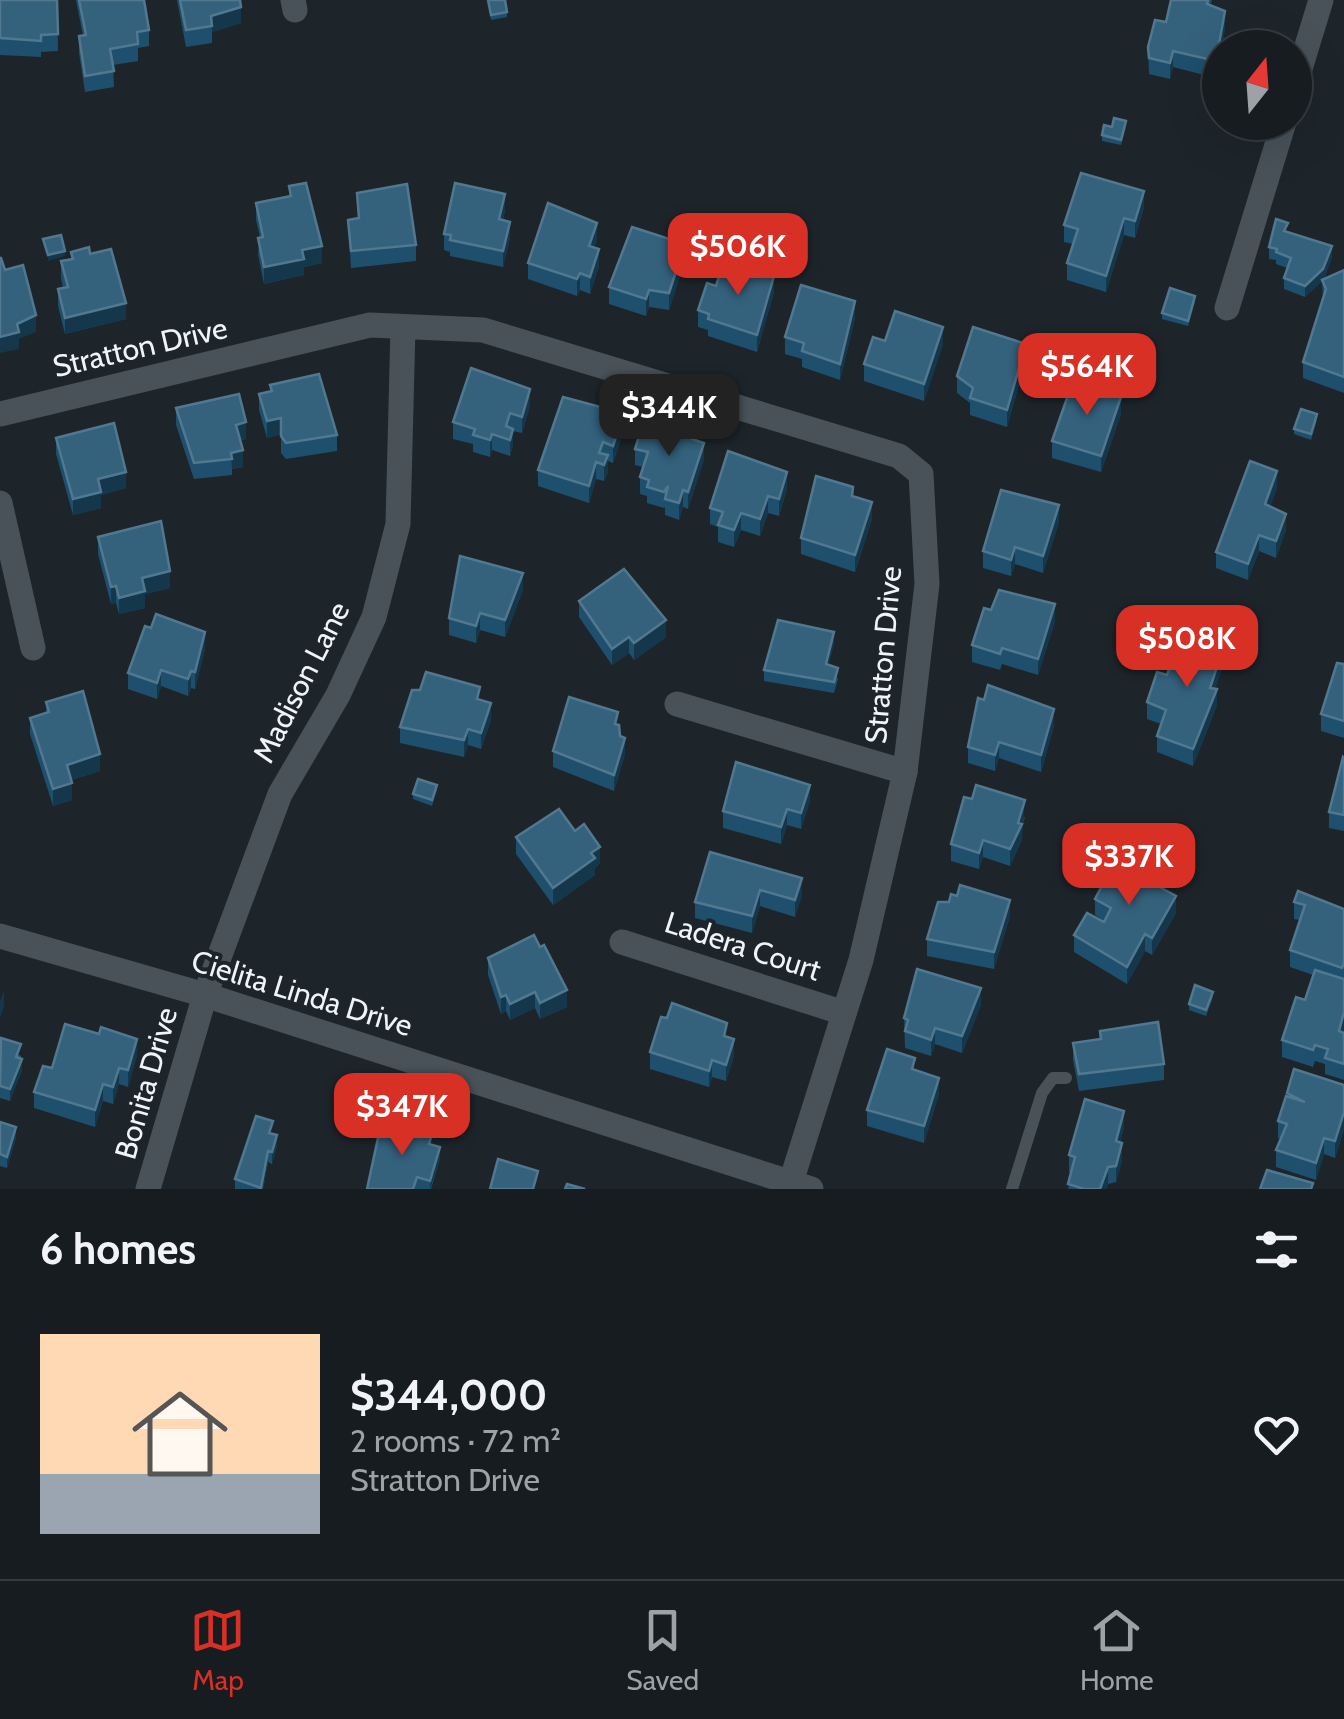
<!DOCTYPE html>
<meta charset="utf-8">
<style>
body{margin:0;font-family:Cabin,sans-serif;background:#1f2529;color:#f1f3f6;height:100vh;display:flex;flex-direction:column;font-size:38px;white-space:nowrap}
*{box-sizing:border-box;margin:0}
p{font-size:32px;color:#9ea1a5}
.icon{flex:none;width:55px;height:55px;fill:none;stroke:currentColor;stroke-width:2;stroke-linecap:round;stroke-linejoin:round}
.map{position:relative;height:1189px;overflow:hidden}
.drawer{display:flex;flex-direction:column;background:#161c20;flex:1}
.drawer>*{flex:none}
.needle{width:65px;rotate:17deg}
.controls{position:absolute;left:1202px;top:30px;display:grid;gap:20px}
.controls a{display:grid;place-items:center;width:110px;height:110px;border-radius:50%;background:#161c20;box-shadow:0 10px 40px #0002,0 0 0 2px #353a3e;font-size:50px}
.price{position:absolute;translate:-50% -85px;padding:0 22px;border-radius:20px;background:#d93025;color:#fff;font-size:32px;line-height:65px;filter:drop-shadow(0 2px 5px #0008)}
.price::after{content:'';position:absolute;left:50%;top:60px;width:30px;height:22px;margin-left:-15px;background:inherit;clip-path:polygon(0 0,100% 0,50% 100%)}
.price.on{background:#222;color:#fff}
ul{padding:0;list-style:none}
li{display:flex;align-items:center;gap:30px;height:250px;padding:0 40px}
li+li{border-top:2px solid #353a3e}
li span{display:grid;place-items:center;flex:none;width:280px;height:200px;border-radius:0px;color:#555}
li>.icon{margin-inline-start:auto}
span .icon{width:120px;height:120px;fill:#fffc;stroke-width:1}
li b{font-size:42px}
h2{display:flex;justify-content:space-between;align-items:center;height:120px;padding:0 40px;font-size:42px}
.menu{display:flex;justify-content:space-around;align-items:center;height:140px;border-top:2px solid #353a3e;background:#161c20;font-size:28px;color:#9ea1a5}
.menu a{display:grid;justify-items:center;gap:5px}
.menu .on{color:#d93025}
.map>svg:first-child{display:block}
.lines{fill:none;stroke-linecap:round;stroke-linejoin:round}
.service{stroke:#495259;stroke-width:12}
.minor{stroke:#495259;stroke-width:25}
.wall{fill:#1e4f6c}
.shaded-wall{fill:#14374c}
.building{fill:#34617c;stroke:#51788f;stroke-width:2.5}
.labels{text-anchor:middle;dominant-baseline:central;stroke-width:8;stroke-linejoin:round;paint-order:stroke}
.street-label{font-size:30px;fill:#eef4f8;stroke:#1d252b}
</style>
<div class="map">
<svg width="1344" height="1189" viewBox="0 0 1344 1189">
<rect width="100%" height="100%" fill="#1d252b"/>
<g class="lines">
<!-- service -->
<path class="service" d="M1012 1189 1042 1093 1053 1078H1066"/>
<!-- minor -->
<g class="minor">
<path d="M293 0 295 10"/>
<path d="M1295 85 1321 0"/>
<path d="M1227 308 1284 122"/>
<path d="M0 414 370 325 483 330 899 456 921 474 927 584 905 772 861 960 791 1182"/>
<path d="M0 503 33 648"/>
<path d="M677 704 905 772"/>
<path d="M0 936 205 995 811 1189"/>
<path d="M622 942 844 1013"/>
<path d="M148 1189 205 995 280 794 338 695 374 617 398 524 403 327"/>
</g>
</g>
<!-- wall -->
<g class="wall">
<path d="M0 0H57L58 51 41 52V57L0 55Z"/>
<path d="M76 0H144L149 30V46L138 48V61L113 65 114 87 85 92 79 53V36H83Z"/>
<path d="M177 0H240L241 23 212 32V43L186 47Z"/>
<path d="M488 0 507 12V17L491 20Z"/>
<path d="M1171 0H1212L1210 5 1225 28 1216 78 1173 67 1170 79 1149 74 1148 47 1166 22Z"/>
<path d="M1112 127H1126L1121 145 1102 141V135Z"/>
<path d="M289 186 322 263 304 267V275L264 284 258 254 260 237 256 220V203L289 196Z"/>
<path d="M357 193 416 245V261L351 268 348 220 358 219Z"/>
<path d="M1144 208 1135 238 1124 235 1106 292 1067 280V263L1073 244 1064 242V225Z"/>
<path d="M505 211 503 220 510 238 503 267 450 256V252L444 250V234Z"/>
<path d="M1288 232 1332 257 1324 279 1344 270V393L1303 378V362L1323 299 1322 281 1305 297 1284 289V278L1287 268 1276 264V260L1269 259V247Z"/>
<path d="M597 240 594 248 599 266 590 294 580 290 577 296 528 279V263Z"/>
<path d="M71 252 90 254 126 319 65 334 58 306V289L63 288 61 278V261L71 259Z"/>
<path d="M685 261 669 310 649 307 646 316 609 304V287Z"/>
<path d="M716 286 774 292 757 352 708 336V330L698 327V310Z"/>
<path d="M1195 302 1188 326 1162 319V313Z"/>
<path d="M855 318 840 380 802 367V359L785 354V337Z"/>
<path d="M885 341 943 344 924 401 864 381V364Z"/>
<path d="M1026 360 1007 427 970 415V403L957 393V376Z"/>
<path d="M1064 360 1057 381 1044 377V371Z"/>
<path d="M270 385 337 435V451L286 459 281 453V434L267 438 259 410V394L270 391Z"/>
<path d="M530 406 522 433 513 431V445L510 456 492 450 490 457 473 452V444L453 439V422Z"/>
<path d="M176 408 246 439 240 440 243 467 232 469V475L194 479 176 425Z"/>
<path d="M1121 414 1101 472 1052 458V441Z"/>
<path d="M612 416 622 436 613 463 608 461V472L604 481 596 479 589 503 538 486V470Z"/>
<path d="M1317 420 1311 440 1294 434V429Z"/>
<path d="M56 438 126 488 101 495V508L73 515 56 454Z"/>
<path d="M693 440 704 459 688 509 683 507 679 520 665 515V507L664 508 647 503V496L640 494V477L643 467 635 465V449Z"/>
<path d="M1277 488 1270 506 1286 530 1276 558 1259 551 1248 580 1216 568V552Z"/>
<path d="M787 489 779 516 768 513 760 536 741 530 734 547 718 542V527L710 524V508Z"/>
<path d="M852 496 872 519 855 572 801 554V538Z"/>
<path d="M1059 522 1043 573 1015 564 1011 576 983 568V551Z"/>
<path d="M98 537 170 588 145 594V608L119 614 116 603 111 604 98 554Z"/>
<path d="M523 590 505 637 480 630 476 643 449 635V618Z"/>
<path d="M579 601 666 637 634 660 629 653 612 665 579 617Z"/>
<path d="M991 610 1055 621 1038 675 1002 664 1000 670 972 662V645Z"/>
<path d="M834 644 828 665 838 679 834 693 764 681V670Z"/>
<path d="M205 649 195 689 191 688 188 696 161 686 157 699 128 689V673Z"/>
<path d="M1224 663 1215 688 1217 705 1193 766 1157 752V736L1161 724 1147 719V702L1167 675Z"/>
<path d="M1344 664V738L1321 731V714Z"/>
<path d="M480 700 491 720 481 749 468 745 464 757 400 743V727Z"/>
<path d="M46 702 100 771 71 780 72 800 53 806 30 734V718L46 713Z"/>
<path d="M618 725 625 754 614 791 553 767V751Z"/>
<path d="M1054 726 1041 772 999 758 995 771 968 763V747Z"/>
<path d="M1344 758V831L1329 828V812Z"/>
<path d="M437 790 432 806 413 799V794Z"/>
<path d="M810 801 801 829 787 825 781 844 723 828V811Z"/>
<path d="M1025 817 1022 827V840L1010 866 983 857 979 869 951 861V844Z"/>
<path d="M516 837 600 863 595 868V875L553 905 516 854Z"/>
<path d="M710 852 802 895 795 917 760 906 752 933 695 918V902Z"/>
<path d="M1125 872 1169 878 1163 889 1176 913 1152 955 1145 951 1127 984 1074 952V935L1104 921 1095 915V899Z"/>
<path d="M949 902 1010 916 994 969 927 956V939Z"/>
<path d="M1294 902 1344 909V1080L1325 1074V1064L1315 1061 1313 1067 1282 1057V1040L1305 1000 1313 975 1290 967V950L1300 920 1294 919Z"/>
<path d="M488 958 567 1007 540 1019 535 1008 510 1020 506 1011 501 1014 488 975Z"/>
<path d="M1213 997 1206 1016 1189 1010V1004Z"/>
<path d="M981 1005 962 1053 935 1044 931 1056 905 1048 904 1018Z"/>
<path d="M1100 1031 1164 1064V1080L1079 1091 1073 1060V1043L1100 1039Z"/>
<path d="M727 1037 734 1056 726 1081 712 1077 709 1087 650 1069V1052Z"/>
<path d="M0 1041 21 1056 22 1070 10 1101 0 1098Z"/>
<path d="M137 1055 128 1087 119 1084 113 1104 103 1101 95 1127 34 1108V1092L52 1068Z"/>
<path d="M915 1071 939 1094 924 1143 867 1126V1110Z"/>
<path d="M1344 1085V1129L1335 1158 1324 1154 1316 1180 1276 1167V1150L1281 1139 1278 1138V1121L1287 1093Z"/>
<path d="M0 1122 16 1138 7 1168 0 1166Z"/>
<path d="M1124 1127 1120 1142 1122 1160 1116 1182 1108 1184 1106 1189H1068L1071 1172H1069V1155Z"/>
<path d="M272 1134 277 1146 272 1164 268 1162 263 1189H235V1179Z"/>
<path d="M432 1145 440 1159 431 1189H367Z"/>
</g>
<!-- shaded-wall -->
<g class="shaded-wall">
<path d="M241 7V23L212 32 211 16Z"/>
<path d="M1225 11V28L1222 48H1220L1216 78V61Z"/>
<path d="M1173 51V67L1170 79V63Z"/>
<path d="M1144 191V208L1135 238V221Z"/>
<path d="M505 194V211L499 236V219Z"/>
<path d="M1124 218V235L1106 292V276Z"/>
<path d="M510 222V238L503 267V251Z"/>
<path d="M597 223V240L589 263V246Z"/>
<path d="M685 244V261L669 310V293Z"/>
<path d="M322 246V263L304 267V275L264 284V267L302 250Z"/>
<path d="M1332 246V257L1323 281 1305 297V286Z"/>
<path d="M599 249V266L590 294V277Z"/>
<path d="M65 251V256L48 261V255Z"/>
<path d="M580 273V290L577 296V279Z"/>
<path d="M774 276V292L757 352V335Z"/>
<path d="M649 290V307L646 316V299Z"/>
<path d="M855 301V318L840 380V364Z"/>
<path d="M126 303V319L65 334V318Z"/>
<path d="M36 315V332L19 339V349L0 353V337L17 324Z"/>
<path d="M943 327V344L924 401V384Z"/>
<path d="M1026 344V360L1007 427V410Z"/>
<path d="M530 389V406L522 433V417Z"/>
<path d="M1121 397V414L1101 472V456Z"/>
<path d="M281 418V434L267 438V421Z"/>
<path d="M622 419V436L613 463V446Z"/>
<path d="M246 422V439L236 441V425Z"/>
<path d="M513 429V445L510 456V440Z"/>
<path d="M492 434V450L490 457V440Z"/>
<path d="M704 443V459L688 509V492Z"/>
<path d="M243 450V467L232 469 231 453Z"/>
<path d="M608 455V472L604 481V465Z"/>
<path d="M596 462V479L589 503V486Z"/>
<path d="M1277 471V488L1265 521V504Z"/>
<path d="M126 472V488L101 495V508L73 515V499L98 479Z"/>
<path d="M787 472V489L779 516V499Z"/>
<path d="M683 490V507L679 520V503Z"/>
<path d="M768 496V513L760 536V519Z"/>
<path d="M872 502V519L855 572V555Z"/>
<path d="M1059 505V522L1043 573V556Z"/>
<path d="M741 513V530L734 547V530Z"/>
<path d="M1286 514V530L1276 558V541Z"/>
<path d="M1259 535V551L1248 580V564Z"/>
<path d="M1015 547V564L1011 576V560Z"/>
<path d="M170 571V588L145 594V608L119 614V598L142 578Z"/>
<path d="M523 573V590L505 637V620Z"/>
<path d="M116 586V603L111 604V587Z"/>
<path d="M1055 604V621L1038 675V659Z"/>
<path d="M480 613V630L476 643V626Z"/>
<path d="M666 620V637L634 660V643Z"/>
<path d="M205 632V649L195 689V672Z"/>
<path d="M834 632V644L826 676V664Z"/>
<path d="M629 637V653L612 665V649Z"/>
<path d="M1224 646V663L1210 704V688Z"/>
<path d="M161 670V686L157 699V683Z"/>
<path d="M191 671V688L188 696V679Z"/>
<path d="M1217 689V705L1193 766V749Z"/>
<path d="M491 703V720L481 749V733Z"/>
<path d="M1054 709V726L1041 772V755Z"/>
<path d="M468 729V745L464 757V740Z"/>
<path d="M625 738V754L614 791V775Z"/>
<path d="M999 742V758L995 771V755Z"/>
<path d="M100 754V771L67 781V765Z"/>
<path d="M72 783V800L53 806V789Z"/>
<path d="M810 785V801L801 829V813Z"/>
<path d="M1025 800 1022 840 1010 866V849Z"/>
<path d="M787 809V825L781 844V827Z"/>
<path d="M983 840V857L979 869V853Z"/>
<path d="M600 847V863L595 868V875L553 905V888Z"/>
<path d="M1169 862V878L1156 902V885Z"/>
<path d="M802 878V895L795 917V900Z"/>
<path d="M760 890V906L752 933V916Z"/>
<path d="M1176 896V913L1152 955V938Z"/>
<path d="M1010 900V916L994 969V952Z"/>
<path d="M1145 934V951L1127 984V967Z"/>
<path d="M981 988V1005L962 1053V1036Z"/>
<path d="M4 990V1006L0 1018V1001Z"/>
<path d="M567 990V1007L540 1019V1003Z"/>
<path d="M535 992V1008L510 1020V1004Z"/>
<path d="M506 995V1011L501 1014V997Z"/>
<path d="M1344 1012V1029L1339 1048V1031Z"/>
<path d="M935 1028V1044L931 1056V1040Z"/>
<path d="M137 1039V1055L128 1087V1070Z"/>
<path d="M734 1039V1056L726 1081V1065Z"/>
<path d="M22 1059V1070L10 1101V1089Z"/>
<path d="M712 1060V1077L709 1087V1071Z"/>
<path d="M119 1068V1084L113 1104V1087Z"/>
<path d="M939 1078V1094L924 1143V1126Z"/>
<path d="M103 1084V1101L95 1127V1110Z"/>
<path d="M1124 1111V1127L1116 1158V1141Z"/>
<path d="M1344 1112V1129L1335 1158V1141Z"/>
<path d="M16 1127V1138L7 1168V1157Z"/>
<path d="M277 1135V1146L272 1164V1152Z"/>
<path d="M1324 1138V1154L1316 1180V1163Z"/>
<path d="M1122 1143V1160L1116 1182V1166Z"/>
<path d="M440 1147V1159L430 1189V1181Z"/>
<path d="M268 1151V1162L263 1189H261Z"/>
<path d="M1108 1167V1184L1106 1189H1100Z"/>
</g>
<!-- building -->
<g class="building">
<path d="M0 0H57L58 34 41 35V41L0 38Z"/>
<path d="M79 0H144L149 30 137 32 138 44 110 49 114 71 85 76 79 36 86 35Z"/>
<path d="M180 0H240L241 7 211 16 212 26 186 30Z"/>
<path d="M488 0H505L507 12 491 15Z"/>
<path d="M1171 0H1208L1207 4 1225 11 1216 61 1173 51 1170 63 1149 58 1148 47 1155 20 1166 22Z"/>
<path d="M1114 118 1126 121 1121 140 1102 135 1104 125 1112 127Z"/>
<path d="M1081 173 1144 191 1135 221 1124 218 1106 276 1067 263 1078 229 1064 225Z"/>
<path d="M306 183 322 246 302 250 304 259 264 267 258 238 263 237 256 203 291 196 289 186Z"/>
<path d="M455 183 505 194 499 219 510 222 503 251 450 240 451 235 444 234Z"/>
<path d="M407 184 416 245 351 251 348 220 359 218 357 193Z"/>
<path d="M548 203 597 223 589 246 599 249 590 277 580 273 577 279 528 263Z"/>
<path d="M1276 219 1288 223 1284 231 1332 246 1323 269 1305 286 1284 278 1291 258 1276 252 1277 249 1269 247Z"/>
<path d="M632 227 685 244 669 293 649 290 646 299 609 287Z"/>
<path d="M61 235 65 251 48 255 43 239Z"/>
<path d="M89 247 90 254 111 249 126 303 65 318 58 289 68 287 61 261 73 259 71 252Z"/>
<path d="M0 258H1L5 270 23 265 36 315 17 324 19 332 0 337Z"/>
<path d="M723 264 774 276 757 335 708 319 709 314 698 310 707 283 716 286Z"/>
<path d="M1344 270V377L1303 362 1326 289 1322 280Z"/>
<path d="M801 285 855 301 840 364 802 351 804 343 785 337Z"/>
<path d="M1170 288 1195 296 1188 321 1162 313Z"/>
<path d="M895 311 943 327 924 384 864 364 873 337 885 341Z"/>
<path d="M973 327 1026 344 1007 410 970 398 973 388 957 376Z"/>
<path d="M1050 350 1064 354 1057 375 1044 371Z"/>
<path d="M471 368 530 389 522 417 510 413 506 426 513 429 510 440 492 434 490 440 473 435 475 429 453 422Z"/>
<path d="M319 374 337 435 286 443 281 436V418L267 421 259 394 272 391 270 385Z"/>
<path d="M1074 378 1121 397 1101 456 1052 441Z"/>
<path d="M239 394 246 422 236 425 243 450 231 453 232 459 194 463 176 408Z"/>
<path d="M563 397 612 410 610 415 622 419 613 446 603 442 599 453 608 455 604 465 596 462 589 486 538 470Z"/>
<path d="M1301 409 1317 414 1311 434 1294 429Z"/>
<path d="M644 420 693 435 692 439 704 443 688 492 683 490 679 503 665 499 668 486 664 492 647 487 649 480 640 477 648 452 635 449Z"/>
<path d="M114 423 126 472 98 479 101 492 73 499 56 438Z"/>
<path d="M728 451 787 472 779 499 768 496 760 519 741 513 734 530 718 525 723 512 710 508Z"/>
<path d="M1250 461 1277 471 1265 504 1286 514 1276 541 1259 535 1248 564 1216 552Z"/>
<path d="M816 476 853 487 852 496 872 502 855 555 801 538Z"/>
<path d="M1001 490 1059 505 1043 556 1015 547 1011 560 983 551Z"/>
<path d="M161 521 170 571 142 578 145 591 119 598 116 586 111 587 98 537Z"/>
<path d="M460 556 523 573 505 620 480 613 476 626 449 618Z"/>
<path d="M624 569 666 620 634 643 629 637 612 649 579 601Z"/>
<path d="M999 590 1055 604 1038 659 1002 648 1000 654 972 645 984 608 991 610Z"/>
<path d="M156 614 205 632 195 672 191 671 188 679 161 670 157 683 128 673 145 626 151 628Z"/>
<path d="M778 620 834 632 826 664 838 668 834 682 764 670Z"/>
<path d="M1182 632 1224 646 1210 688 1217 689 1193 749 1157 736 1166 710 1147 702 1157 672 1167 675Z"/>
<path d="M1337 663 1344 664V721L1321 714Z"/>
<path d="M426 672 480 687 477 699 491 703 481 733 468 729 464 740 400 727 412 690H420Z"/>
<path d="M988 685 1054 709 1041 755 999 742 995 755 968 747 978 698 984 700Z"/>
<path d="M83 691 100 754 67 765 72 783 53 789 30 718 49 712 46 702Z"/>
<path d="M569 697 618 712 615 724 619 725 620 736 625 738 614 775 553 751Z"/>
<path d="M1343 757 1344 758V815L1329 812Z"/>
<path d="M736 762 810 785 801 813 787 809 781 827 723 811Z"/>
<path d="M418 779 437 785 432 800 413 794Z"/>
<path d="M976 785 1025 800 1018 823 1022 824 1010 849 983 840 979 853 951 844 964 797 972 799Z"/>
<path d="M559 809 575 831 584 824 600 847 591 853 595 858 553 888 516 837Z"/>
<path d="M1140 845 1169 862 1156 885 1176 896 1152 938 1145 934 1127 967 1074 935 1087 913 1104 922 1111 908 1095 899 1113 865 1125 872Z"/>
<path d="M710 852 802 878 795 900 760 890 752 916 695 902Z"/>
<path d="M960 885 1010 900 994 952 927 939 938 902H949L951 894 957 896Z"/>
<path d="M1298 891 1344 909V963L1342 968 1290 950 1305 905 1294 902Z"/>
<path d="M534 935 540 947 544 945 567 990 540 1003 535 992 510 1004 506 995 501 997 488 958Z"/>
<path d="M917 969 981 988 962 1036 935 1028 931 1040 905 1031 908 1020 904 1018Z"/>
<path d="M1315 970 1344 979V1012L1339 1031 1344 1033V1064L1325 1058 1328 1049 1315 1045 1313 1050 1282 1040 1296 997 1305 1000Z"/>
<path d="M1195 985 1213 992 1206 1010 1189 1004Z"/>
<path d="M672 1003 727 1023 724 1036 734 1039 726 1065 712 1060 709 1071 650 1052 661 1017 667 1018Z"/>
<path d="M1158 1022 1164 1064 1079 1074 1073 1043 1101 1039 1100 1031Z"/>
<path d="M65 1024 99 1034 101 1027 137 1039 128 1070 119 1068 113 1087 103 1084 95 1110 34 1092 43 1066 52 1068Z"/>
<path d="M1 1038 21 1044 16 1057 22 1059 10 1089 0 1086Z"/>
<path d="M887 1049 915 1058 912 1069 939 1078 924 1126 867 1110Z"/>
<path d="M1294 1069 1344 1085V1112L1335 1141 1324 1138 1316 1163 1276 1150 1287 1124 1278 1121 1286 1096 1305 1102 1287 1093Z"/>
<path d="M1085 1099 1124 1111 1116 1141 1122 1143 1116 1166 1108 1167 1100 1189H1084L1068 1184 1075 1157 1069 1155Z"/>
<path d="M256 1116 273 1121 269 1133 277 1135 272 1152 268 1151 261 1188 235 1179Z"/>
<path d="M0 1122 16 1127 7 1157 0 1154Z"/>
<path d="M381 1124 399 1129 400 1125 432 1134 429 1144 440 1147 430 1181 417 1177 413 1189H367Z"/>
<path d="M498 1159 538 1171 533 1189H490Z"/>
<path d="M1267 1170 1313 1183 1311 1189H1260Z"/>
<path d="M567 1184 585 1189H565Z"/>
</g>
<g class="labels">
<!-- street labels -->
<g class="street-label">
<text transform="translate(140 347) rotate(-13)">Stratton Drive</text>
<text transform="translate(883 655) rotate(-85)">Stratton Drive</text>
<text transform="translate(301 682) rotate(-63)">Madison Lane</text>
<text transform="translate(743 946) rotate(18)">Ladera Court</text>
<text transform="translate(302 993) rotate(17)">Cielita Linda Drive</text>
<text transform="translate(146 1083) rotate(-74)">Bonita Drive</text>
</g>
</g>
</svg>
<div class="controls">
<a><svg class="needle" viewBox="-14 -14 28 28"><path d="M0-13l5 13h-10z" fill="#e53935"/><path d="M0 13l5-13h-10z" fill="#9ea1a5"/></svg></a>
</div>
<b class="price" style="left:738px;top:298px">$506K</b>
<b class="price" style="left:1087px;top:418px">$564K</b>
<b class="price on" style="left:669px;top:459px">$344K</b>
<b class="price" style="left:1187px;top:690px">$508K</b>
<b class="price" style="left:1129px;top:908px">$337K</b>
<b class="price" style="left:402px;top:1158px">$347K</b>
</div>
<section class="drawer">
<h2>6 homes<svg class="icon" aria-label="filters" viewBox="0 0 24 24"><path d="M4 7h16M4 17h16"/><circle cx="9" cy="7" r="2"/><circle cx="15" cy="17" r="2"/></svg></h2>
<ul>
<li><span style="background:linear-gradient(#ffd9b3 70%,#9aa5b1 0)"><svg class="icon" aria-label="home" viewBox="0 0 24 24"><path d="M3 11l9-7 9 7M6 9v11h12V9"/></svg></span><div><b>$344,000</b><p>2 rooms · 72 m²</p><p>Stratton Drive</p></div><svg class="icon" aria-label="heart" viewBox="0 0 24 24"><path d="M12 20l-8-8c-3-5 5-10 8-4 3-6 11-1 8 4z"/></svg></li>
</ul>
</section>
<nav class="menu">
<a class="on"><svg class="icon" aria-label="map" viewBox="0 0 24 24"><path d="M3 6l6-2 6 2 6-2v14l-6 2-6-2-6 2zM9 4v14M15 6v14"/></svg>Map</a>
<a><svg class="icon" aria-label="saved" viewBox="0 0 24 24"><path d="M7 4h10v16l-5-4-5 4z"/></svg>Saved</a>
<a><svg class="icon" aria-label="home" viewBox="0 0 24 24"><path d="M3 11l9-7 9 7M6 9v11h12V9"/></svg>Home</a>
</nav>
